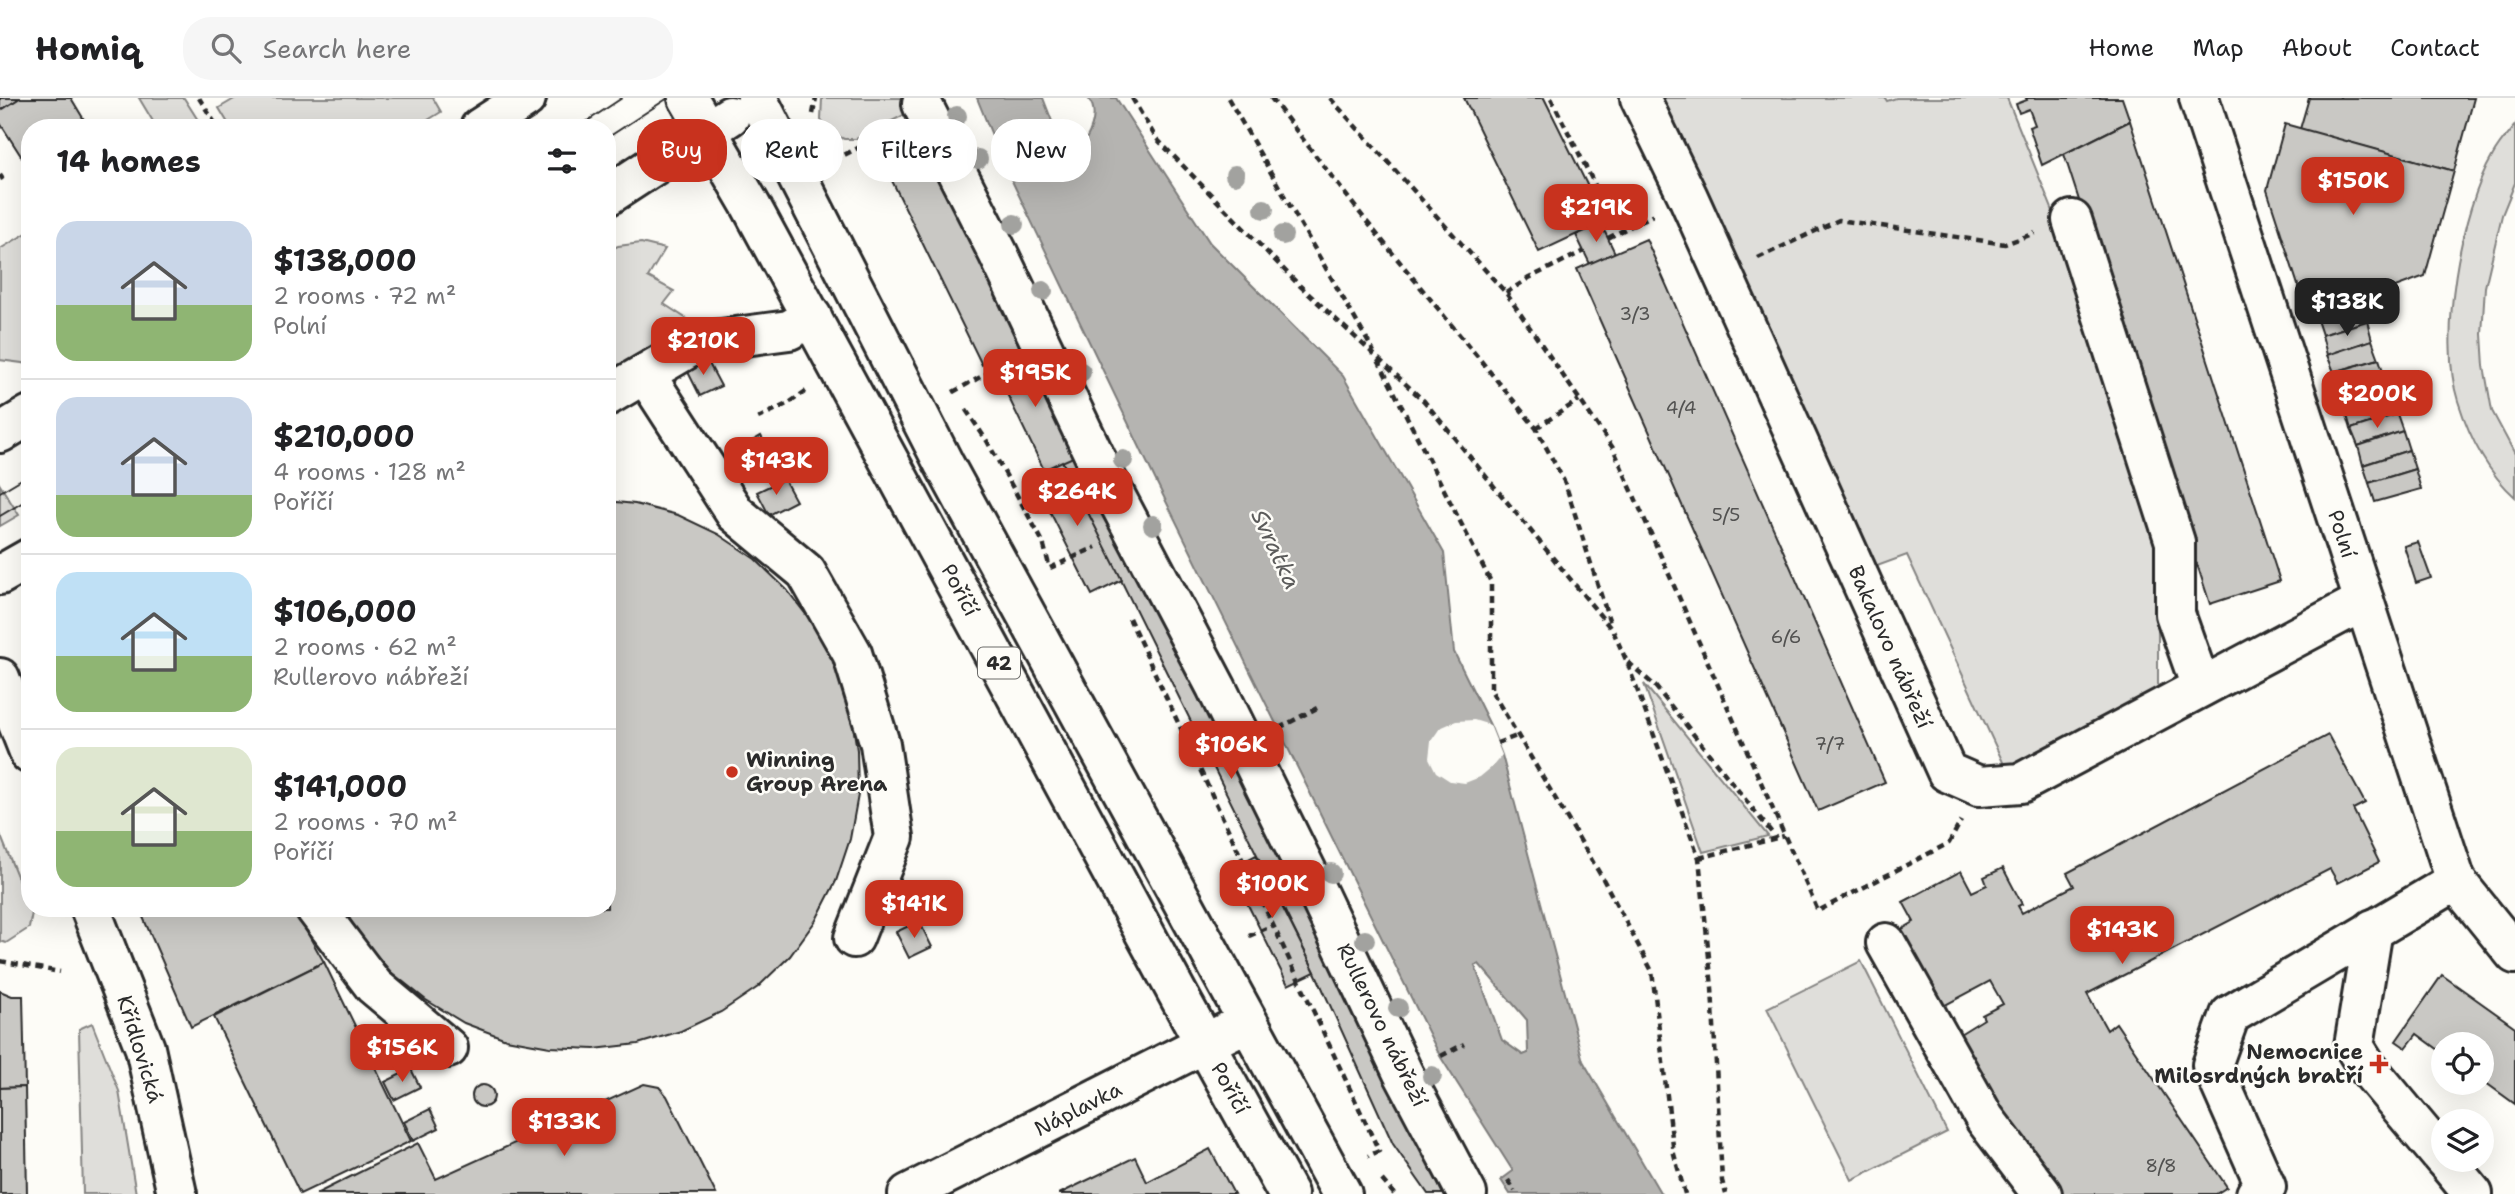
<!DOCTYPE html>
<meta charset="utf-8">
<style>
body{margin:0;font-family:"Shantell Sans",sans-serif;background:#f6f6f6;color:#202124;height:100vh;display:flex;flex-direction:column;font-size:26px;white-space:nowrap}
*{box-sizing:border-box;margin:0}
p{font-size:23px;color:#757577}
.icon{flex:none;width:38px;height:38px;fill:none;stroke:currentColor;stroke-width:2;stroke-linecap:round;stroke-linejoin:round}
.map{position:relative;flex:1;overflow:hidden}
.details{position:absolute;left:21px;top:21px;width:595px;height:798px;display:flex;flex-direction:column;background:#fff;border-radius:28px;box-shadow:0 7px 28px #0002}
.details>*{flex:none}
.banner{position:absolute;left:637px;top:21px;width:665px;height:63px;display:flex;gap:14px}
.buttons{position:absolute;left:2431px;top:934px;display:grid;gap:14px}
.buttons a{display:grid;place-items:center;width:63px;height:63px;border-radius:50%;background:#fff;box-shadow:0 7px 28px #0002;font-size:35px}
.price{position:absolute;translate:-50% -60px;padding:0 16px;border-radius:14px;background:#c8321e;color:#fff;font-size:23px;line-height:46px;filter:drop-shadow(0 2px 4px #0008)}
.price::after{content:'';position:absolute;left:50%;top:42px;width:21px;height:16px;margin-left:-10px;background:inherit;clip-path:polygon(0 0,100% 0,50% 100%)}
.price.selected{background:#222;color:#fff}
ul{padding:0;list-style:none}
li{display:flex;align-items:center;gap:21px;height:175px;padding:0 35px}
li+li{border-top:2px solid #e0e0e0}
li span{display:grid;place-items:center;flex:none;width:196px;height:140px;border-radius:21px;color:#555}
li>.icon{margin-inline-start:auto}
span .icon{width:84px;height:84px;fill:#fffc;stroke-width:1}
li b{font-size:30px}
h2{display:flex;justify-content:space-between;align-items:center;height:84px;padding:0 35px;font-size:30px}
.pill{padding:0 24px;border-radius:28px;background:#fff;box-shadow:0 7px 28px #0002;font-size:24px;line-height:63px}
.pill.selected{background:#c8321e;color:#fff}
header{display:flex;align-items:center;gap:42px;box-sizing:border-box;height:98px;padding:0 35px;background:#fff;border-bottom:2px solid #e0e0e0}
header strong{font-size:33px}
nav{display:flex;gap:38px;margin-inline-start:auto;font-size:24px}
.search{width:490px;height:63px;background:#f6f6f6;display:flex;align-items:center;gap:18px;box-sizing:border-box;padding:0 24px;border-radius:28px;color:#757577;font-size:26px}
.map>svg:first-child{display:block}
.green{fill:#dfdeda;stroke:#858482;stroke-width:2}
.water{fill:#b5b4b1;stroke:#7e7d7b;stroke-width:2;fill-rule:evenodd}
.pier{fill:#fdfcf7}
.building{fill:#c9c8c4;stroke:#2b2b2b;stroke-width:2}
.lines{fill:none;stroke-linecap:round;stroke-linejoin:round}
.minor-casing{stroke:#2b2b2b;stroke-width:44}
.major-casing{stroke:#2b2b2b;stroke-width:44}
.path{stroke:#2b2b2b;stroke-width:4.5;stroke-dasharray:7 5;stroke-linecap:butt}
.minor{stroke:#fdfcf7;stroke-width:38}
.major{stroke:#fdfcf7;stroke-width:38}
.tram{stroke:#2b2b2b;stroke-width:2}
.tree{fill:#a2a29f}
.poi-dot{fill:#c8321e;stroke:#fdfcf7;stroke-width:2.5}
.labels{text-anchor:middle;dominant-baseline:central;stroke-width:5;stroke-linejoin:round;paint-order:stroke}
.number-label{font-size:18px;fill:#525251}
.shield{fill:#fdfcf7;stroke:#6a6a68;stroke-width:2}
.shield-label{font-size:19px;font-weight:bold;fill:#2b2b2b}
.street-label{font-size:21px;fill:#2b2b2b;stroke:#fdfcf7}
.poi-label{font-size:21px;font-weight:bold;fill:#2b2b2b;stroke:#fdfcf7;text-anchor:start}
.water-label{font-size:23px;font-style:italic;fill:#5b5b5a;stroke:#fdfcf7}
</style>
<header>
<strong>Homiq</strong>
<div class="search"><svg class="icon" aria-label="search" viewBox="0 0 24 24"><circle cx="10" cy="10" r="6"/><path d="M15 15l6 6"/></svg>Search here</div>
<nav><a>Home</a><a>Map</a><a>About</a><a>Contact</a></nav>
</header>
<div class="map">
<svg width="2515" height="1096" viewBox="0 0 2515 1096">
<rect width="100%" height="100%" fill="#fdfcf7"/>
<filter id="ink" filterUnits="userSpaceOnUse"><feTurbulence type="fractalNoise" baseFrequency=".0143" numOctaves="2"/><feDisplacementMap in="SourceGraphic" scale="14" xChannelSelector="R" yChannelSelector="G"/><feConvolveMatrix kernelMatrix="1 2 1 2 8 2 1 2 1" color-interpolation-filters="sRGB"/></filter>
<g filter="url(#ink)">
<!-- green -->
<g class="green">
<path d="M139 0H184L203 30H157Z"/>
<path d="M236 0H433L441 14 415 30H231L219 10Z"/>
<path d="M822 0H916L906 16 856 41H844L828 33 821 22Z"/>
<path d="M1662 0H1885L1887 3 1896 0H2007L2055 118 2158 428V603L2008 675 1907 457 1869 471Z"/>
<path d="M2515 27V85L2502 117 2485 189 2482 236 2484 268 2492 313 2515 356V399C2487 374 2469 338 2458 303 2438 241 2460 113 2493 57 2499 46 2508 36 2515 27Z"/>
<path d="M30 133V266L0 262V151Z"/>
<path d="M641 145 665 151 648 179 674 193 664 206 687 221 671 242 607 274V153L618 148Z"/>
<path d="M0 387 19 417 0 428Z"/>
<path d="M1644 586 1768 738 1703 754Z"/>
<path d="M0 736 32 815 29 830 6 845 0 843Z"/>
<path d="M1861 863 1947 1034 1852 1082 1767 910Z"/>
<path d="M92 925 119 993 136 1096H83L79 931Z"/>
</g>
<!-- water -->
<path class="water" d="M977 0H1043L1055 31 1077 48 1083 46C1092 33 1099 13 1088 0H1116L1210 145 1343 278 1444 455 1454 554 1490 627 1502 657 1583 963 1661 1096H1510L1501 1082 1513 1073 1440 958 1156 383 1002 62ZM1479 866 1527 922 1528 955 1523 957 1502 942 1475 868Z"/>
<!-- pier -->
<path class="pier" d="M1474 622 1490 627 1502 657 1492 669 1480 679 1465 685 1450 683 1436 674 1429 660 1431 643 1440 630 1456 623Z"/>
<!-- building -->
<g class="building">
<path d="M0 0H20L0 13Z"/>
<path d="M20 0H71L89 30H30V72L0 25V13Z"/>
<path d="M1464 0H1544L1605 123 1539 154Z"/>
<path d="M2026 0H2122L2130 23 2042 67 2029 29 2035 27 2029 11 2019 15 2016 6 2027 2Z"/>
<path d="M2309 0H2474L2454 73 2300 31Z"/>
<path d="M2130 23 2280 483 2210 506 2064 56Z"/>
<path d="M2285 26 2454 73 2425 178 2309 221 2267 92Z"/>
<path d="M923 30 1022 248 982 267 877 52Z"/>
<path d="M1601 126 1615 155 1590 166 1576 137Z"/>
<path d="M1646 141 1885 684 1818 713 1577 171Z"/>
<path d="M2361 204 2367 223 2322 237 2316 219Z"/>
<path d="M2367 223 2372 242 2327 257 2322 237Z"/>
<path d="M2372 242 2379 261 2334 274 2327 257Z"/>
<path d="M1027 245 1177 556 1333 865 1443 1096H1428L1393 1046 1315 874 1062 363 1011 253Z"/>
<path d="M1022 248 1080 356 1044 372 991 263Z"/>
<path d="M706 260 721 288 700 298 686 270Z"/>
<path d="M2379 261 2385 279 2340 294 2334 274Z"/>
<path d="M2385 279 2391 297 2345 311 2340 294Z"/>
<path d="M2391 297 2397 316 2351 331 2345 311Z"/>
<path d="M2397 316 2403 333 2358 348 2351 331Z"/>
<path d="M2403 333 2409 352 2363 367 2358 348Z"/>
<path d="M761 338 774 362 748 376 735 353Z"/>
<path d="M2409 352 2415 371 2369 385 2363 367Z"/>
<path d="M1062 363 1122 482 1092 497 1032 378Z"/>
<path d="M2415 371 2421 391 2375 404 2369 385Z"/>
<path d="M784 381 796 403 769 417 757 394Z"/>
<path d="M607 403 635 406 678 417 718 436 755 461 787 492 814 527 835 566 850 609 857 652 858 697 850 741 836 783 816 822 790 858 758 889 721 914 681 933 638 946 594 951 550 949 506 941 464 925 426 902 391 874 362 841 343 810H607Z"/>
<path d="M2418 444 2431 480 2416 485 2404 448Z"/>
<path d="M2328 637 2365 705 2353 711 2379 764 2338 785 2330 771 2087 896 2107 932 2116 925 2227 1089 2216 1096H2058L1997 1006 1999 1004 1989 988 1979 995 1947 944 1984 921 1982 917 2003 906 1990 883 1938 911 1899 833 1914 824 1903 804 1961 773 1972 794 1987 787 1984 779 2003 770 2022 806 2018 808 2022 815 2074 788 2067 775Z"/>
<path d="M1256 757 1315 874 1288 887 1230 771Z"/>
<path d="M139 810H293L324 864 191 929Z"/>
<path d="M919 823 932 849 909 860 896 834Z"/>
<path d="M324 864 411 1043 300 1096 214 919Z"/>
<path d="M2442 877 2515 929V1006L2482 982V947H2443V955L2417 936 2406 950 2396 943Z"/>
<path d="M0 893 12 898H23L25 989 0 990Z"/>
<path d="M411 971 420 989 394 1002 385 984Z"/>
<path d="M644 986 659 989 667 998 716 1096H316L418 1045 436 1081Z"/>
<circle cx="483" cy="998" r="11"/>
<path d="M25 989 27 1096H0V990Z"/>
<path d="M430 1011 439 1030 413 1043 404 1024Z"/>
<path d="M1210 1051 1234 1096H1059L1135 1059 1147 1084Z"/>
</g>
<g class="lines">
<!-- minor casing -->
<g class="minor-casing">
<g id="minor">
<path d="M1640 0 1688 99 1947 674 1979 688 2021 685 2364 503"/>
<path d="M2199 0 2456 783 2515 856"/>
<path d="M922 6 998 155 1096 361 1216 589 1319 798 1403 975 1467 1096"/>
<path d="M2072 122 2175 444V516L2201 589"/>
<path d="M645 276 735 415 806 474 852 555 880 646 894 739 854 840"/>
<path d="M607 298 699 244 789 232 812 219"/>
<path d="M0 580 30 656"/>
<path d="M90 810 145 950 177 1096"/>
<path d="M315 810 374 888 448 950"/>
<path d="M2373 831 2354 948 2367 969 2443 1060"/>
<path d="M1886 845 1985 1021 2042 1096"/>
<path d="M2445 1062 2473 1096"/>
<path d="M908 1096 1247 924"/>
<path d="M2256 1096 2266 1089 2212 967 2230 917 2456 783"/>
</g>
</g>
<!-- major casing -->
<g class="major-casing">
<g id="major">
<path d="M688 0 751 108 1181 902 1288 1096"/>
<path d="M757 0 944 366 1342 1096"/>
<path d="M480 30 526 0"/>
<path d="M607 98 730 18"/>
<path d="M0 335 30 317"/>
<path d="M0 477 30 460"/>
</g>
</g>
<!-- path -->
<g class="path">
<path d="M199 0 218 30"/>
<path d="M1132 0 1156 40 1298 186 1424 303 1613 533 1627 564 1699 760 1712 889 1722 1083 1726 1096"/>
<path d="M1228 0 1374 254"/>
<path d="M1271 0 1367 124 1536 330 1565 385 1611 528"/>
<path d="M1330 0 1506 195 1613 350 1818 813 1949 745 1961 723"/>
<path d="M1551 0 1609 115"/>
<path d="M813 16 816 0"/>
<path d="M834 62 892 33"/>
<path d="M0 77 2 80 0 81"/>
<path d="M1608 140 1653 117"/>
<path d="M1758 160 1839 122 2005 146 2035 135"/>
<path d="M1506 195 1529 180 1584 153"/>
<path d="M1378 262 1491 484V592L1603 781 1652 873 1674 1056 1685 1096"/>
<path d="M953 294 995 271"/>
<path d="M966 312 987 343 1043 444 1049 467"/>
<path d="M758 320 789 305 806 293"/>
<path d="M1536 330 1579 302"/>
<path d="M1050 470 1096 449"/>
<path d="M1129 520 1379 1053 1368 1058"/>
<path d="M1628 564 1655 588 1776 740"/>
<path d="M1279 630 1317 610"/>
<path d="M1497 645 1517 638"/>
<path d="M1699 760 1784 738"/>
<path d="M1249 838 1273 827"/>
<path d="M0 863 60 874"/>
<path d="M1441 958 1464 946"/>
<path d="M1382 1082 1394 1096"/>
<path d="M1508 1082 1515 1093"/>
</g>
<!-- minor -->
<use href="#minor" class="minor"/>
<!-- major -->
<use href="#major" class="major"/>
<!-- tram -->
<g class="tram">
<path d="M577 30 622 0"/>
<path d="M607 40 668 0"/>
<path d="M0 394 30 376"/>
<path d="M0 418 30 400"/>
</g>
</g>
<!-- trees -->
<g class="tree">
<circle cx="957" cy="18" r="10"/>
<circle cx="978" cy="61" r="10"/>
<circle cx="1235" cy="77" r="10"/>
<circle cx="1264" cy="111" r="10"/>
<circle cx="1014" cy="126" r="10"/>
<circle cx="1283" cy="137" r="10"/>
<circle cx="1043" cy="193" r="10"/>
<circle cx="1081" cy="274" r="10"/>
<circle cx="1123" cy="362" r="10"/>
<circle cx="1153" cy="427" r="10"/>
<circle cx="1331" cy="775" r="10"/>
<circle cx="1365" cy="842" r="10"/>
<circle cx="1398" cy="910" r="10"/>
<circle cx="1432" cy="978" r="10"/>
</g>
</g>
<!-- markers -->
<g class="poi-dot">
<circle cx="732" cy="674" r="7"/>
<path d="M2375.5 955.5h7v7h7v7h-7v7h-7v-7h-7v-7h7z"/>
</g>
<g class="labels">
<!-- number labels -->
<g class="number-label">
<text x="1635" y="216">3/3</text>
<text x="1681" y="310">4/4</text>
<text x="1726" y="417">5/5</text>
<text x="1786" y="539">6/6</text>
<text x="1830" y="646">7/7</text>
<text x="2161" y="1068">8/8</text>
</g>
<!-- shield labels -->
<rect class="shield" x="978" y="549.5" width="42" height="31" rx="5"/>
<g class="shield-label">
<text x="999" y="565">42</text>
</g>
<!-- street labels -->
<g class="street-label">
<text transform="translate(2342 436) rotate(72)">Polní</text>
<text transform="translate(960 492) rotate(62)">Poříčí</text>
<text transform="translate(1890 549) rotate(66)">Bakalovo nábřeží</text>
<text transform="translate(1382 927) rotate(64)">Rullerovo nábřeží</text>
<text transform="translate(140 951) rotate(73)">Křídlovická</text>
<text transform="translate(1230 990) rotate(61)">Poříčí</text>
<text transform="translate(1078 1011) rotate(-27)">Náplavka</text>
</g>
<!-- poi labels -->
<g class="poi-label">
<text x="746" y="662">Winning<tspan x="746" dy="24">Group Arena</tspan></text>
<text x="2363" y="954" text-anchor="end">Nemocnice<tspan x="2363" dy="24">Milosrdných bratří</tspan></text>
</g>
<!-- water labels -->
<g class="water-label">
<text transform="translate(1276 451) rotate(65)">Svratka</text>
</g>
</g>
</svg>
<div class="buttons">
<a><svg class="icon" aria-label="locate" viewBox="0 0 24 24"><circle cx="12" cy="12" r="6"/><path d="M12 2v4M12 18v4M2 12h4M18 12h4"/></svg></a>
<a><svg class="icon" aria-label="layers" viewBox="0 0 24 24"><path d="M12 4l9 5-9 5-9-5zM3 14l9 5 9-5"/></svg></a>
</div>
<b class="price" style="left:2353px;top:119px">$150K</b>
<b class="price" style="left:1596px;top:146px">$219K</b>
<b class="price selected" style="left:2347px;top:240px">$138K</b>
<b class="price" style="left:703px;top:279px">$210K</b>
<b class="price" style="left:1035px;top:311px">$195K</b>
<b class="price" style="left:2377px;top:332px">$200K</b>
<b class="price" style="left:776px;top:399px">$143K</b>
<b class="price" style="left:1077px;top:430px">$264K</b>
<b class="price" style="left:1231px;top:683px">$106K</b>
<b class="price" style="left:1272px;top:822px">$100K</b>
<b class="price" style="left:914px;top:842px">$141K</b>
<b class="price" style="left:2122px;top:868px">$143K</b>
<b class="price" style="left:402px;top:986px">$156K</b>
<b class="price" style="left:564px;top:1060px">$133K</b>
<div class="banner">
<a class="pill selected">Buy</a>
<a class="pill">Rent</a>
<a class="pill">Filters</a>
<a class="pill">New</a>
</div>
<section class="details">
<h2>14 homes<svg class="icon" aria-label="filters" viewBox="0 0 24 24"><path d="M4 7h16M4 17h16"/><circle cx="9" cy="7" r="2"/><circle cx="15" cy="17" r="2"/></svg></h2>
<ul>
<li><span style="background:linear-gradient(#c9d6e8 60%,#8fb573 0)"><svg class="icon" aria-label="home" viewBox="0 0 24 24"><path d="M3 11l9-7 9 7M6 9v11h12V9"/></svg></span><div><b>$138,000</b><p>2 rooms · 72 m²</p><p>Polní</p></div></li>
<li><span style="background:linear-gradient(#c9d6e8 70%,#8fb573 0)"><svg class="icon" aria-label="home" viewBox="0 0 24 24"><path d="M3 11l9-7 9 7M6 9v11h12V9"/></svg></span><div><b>$210,000</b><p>4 rooms · 128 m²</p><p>Poříčí</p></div></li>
<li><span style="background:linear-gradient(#bfe0f5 60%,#8fb573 0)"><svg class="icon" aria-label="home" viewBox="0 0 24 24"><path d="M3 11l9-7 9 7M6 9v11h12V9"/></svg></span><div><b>$106,000</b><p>2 rooms · 62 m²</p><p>Rullerovo nábřeží</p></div></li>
<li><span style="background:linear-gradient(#dfe7d0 60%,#8fb573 0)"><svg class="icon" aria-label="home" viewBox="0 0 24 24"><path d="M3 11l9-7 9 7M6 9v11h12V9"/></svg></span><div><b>$141,000</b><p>2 rooms · 70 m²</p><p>Poříčí</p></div></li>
</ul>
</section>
</div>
